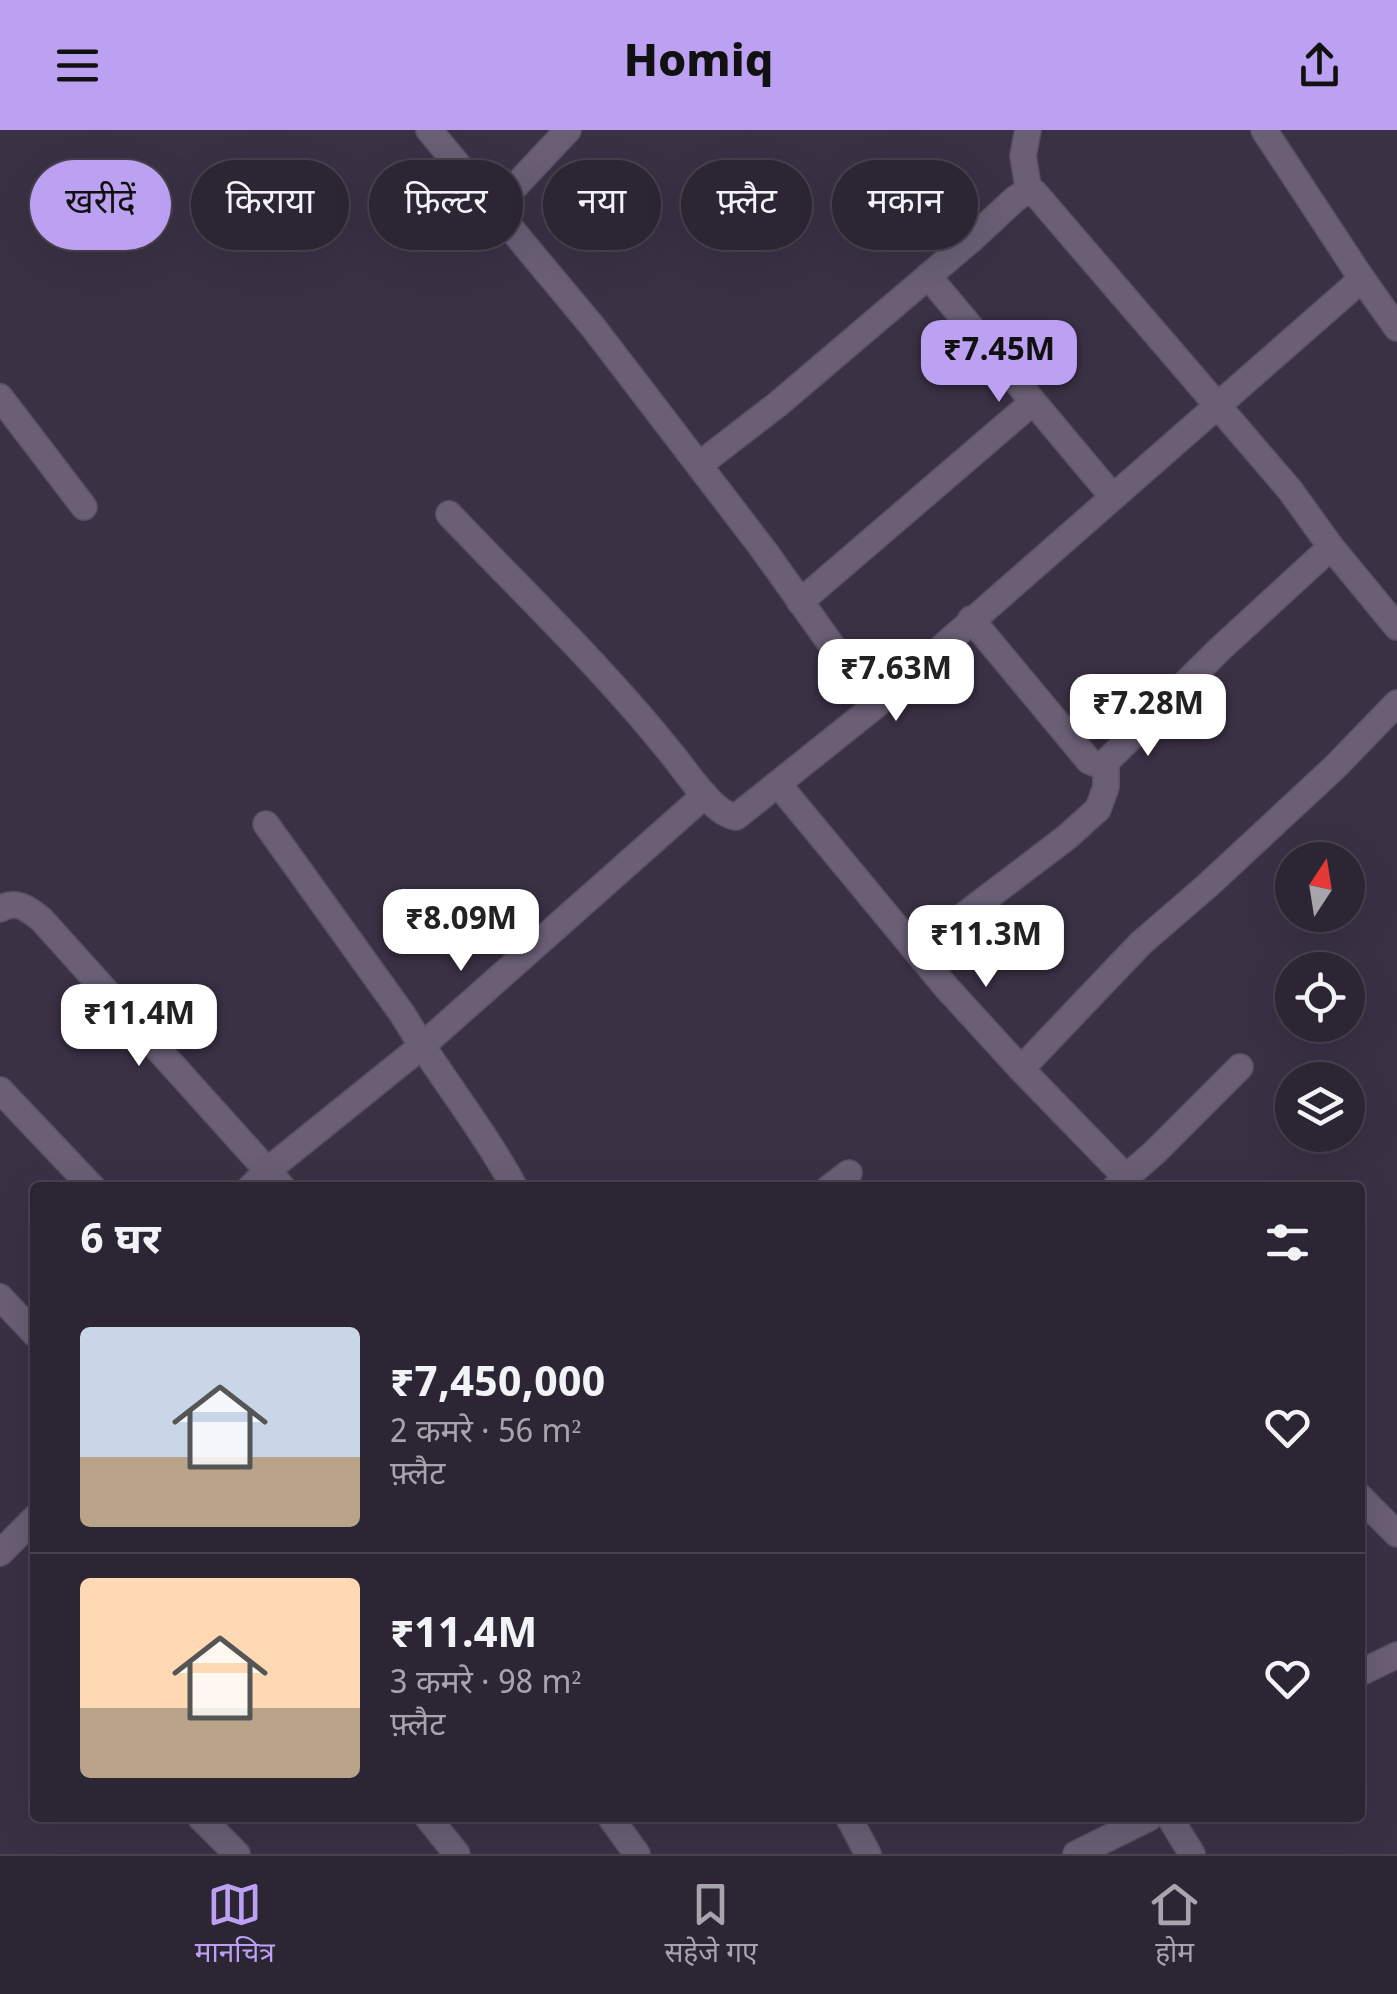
<!DOCTYPE html>
<html lang="hi">
<meta charset="utf-8">
<style>
body{margin:0;font-family:Georgia,"Noto Sans Devanagari",serif;background:#342d3c;color:#f1f3f6;height:100vh;display:flex;flex-direction:column;font-size:38px;white-space:nowrap}
*{box-sizing:border-box;margin:0}
p{font-size:32px;color:#a6a5ac}
.icon{flex:none;width:55px;height:55px;fill:none;stroke:currentColor;stroke-width:2;stroke-linecap:round;stroke-linejoin:round}
.map{position:relative;flex:1;overflow:hidden}
.side{position:absolute;left:30px;top:1052px;width:1335px;height:640px;display:flex;flex-direction:column;background:#2c2534;border-radius:10px;box-shadow:0 10px 40px #0002,0 0 0 2px #48424f}
.side>*{flex:none}
.guide{position:absolute;left:30px;top:30px;width:1338px;height:90px;display:flex;gap:20px}
.needle{width:65px;rotate:12deg}
.tools{position:absolute;left:1275px;top:712px;display:grid;gap:20px}
.tools a{display:grid;place-items:center;width:90px;height:90px;border-radius:50%;background:#2c2534;box-shadow:0 10px 40px #0002,0 0 0 2px #48424f;font-size:50px}
.price{position:absolute;translate:-50% -85px;padding:0 22px;border-radius:20px;background:#fff;color:#222;font-size:32px;line-height:65px;filter:drop-shadow(0 2px 5px #0008)}
.price::after{content:'';position:absolute;left:50%;top:60px;width:30px;height:22px;margin-left:-15px;background:inherit;clip-path:polygon(0 0,100% 0,50% 100%)}
.price.current{background:#bca0f2;color:#111}
ul{padding:0;list-style:none}
li{display:flex;align-items:center;gap:30px;height:250px;padding:0 50px}
li+li{border-top:2px solid #48424f}
li span{display:grid;place-items:center;flex:none;width:280px;height:200px;border-radius:10px;color:#555}
li>.icon{margin-inline-start:auto}
span .icon{width:120px;height:120px;fill:#fffc;stroke-width:1}
li b{font-size:42px}
h2{display:flex;justify-content:space-between;align-items:center;height:120px;padding:0 50px;font-size:42px}
.pill{padding:0 35px;border-radius:45px;background:#2c2534;box-shadow:0 10px 40px #0002,0 0 0 2px #48424f;font-size:35px;line-height:90px}
.pill.current{background:#bca0f2;color:#111}
header{display:flex;justify-content:space-between;align-items:center;height:130px;padding:0 50px;background:#bca0f2;color:#111;font-size:45px;font-weight:800}
.tab-bar{display:flex;justify-content:space-around;align-items:center;height:140px;border-top:2px solid #48424f;background:#2c2534;font-size:28px;color:#a6a5ac}
.tab-bar a{display:grid;justify-items:center;gap:5px}
.tab-bar .current{color:#bca0f2}
.map>svg:first-child{display:block}
.lines{fill:none;stroke-linecap:round;stroke-linejoin:round}
.minor-casing{stroke:#595061;stroke-width:28}
.secondary-casing{stroke:#595061;stroke-width:28}
.minor{stroke:#6a5f75;stroke-width:25}
.secondary{stroke:#6a5f75;stroke-width:25}
</style>
<header><svg class="icon" aria-label="menu" viewBox="0 0 24 24"><path d="M4 6h16M4 12h16M4 18h16"/></svg>Homiq<svg class="icon" aria-label="share" viewBox="0 0 24 24"><path d="M12 15V3M7 8l5-5 5 5M5 13v7h14v-7"/></svg></header>
<div class="map">
<svg width="1397" height="1724" viewBox="0 0 1397 1724">
<rect width="100%" height="100%" fill="#3b3145"/>
<g class="lines">
<!-- minor casing -->
<g class="minor-casing">
<g id="minor">
<path d="M429 0 593 197 763 419 875 576"/>
<path d="M1028 0 1023 26 1029 62"/>
<path d="M494 79 568 0"/>
<path d="M928 146 1113 367"/>
<path d="M0 267 84 377"/>
<path d="M699 335 778 274 972 109 1015 69 1026 62 1035 63 1290 360 1331 417 1397 497"/>
<path d="M449 384C524 463 603 538 671 623 686 641 713 684 736 687L875 576 1362 149"/>
<path d="M800 472 1033 272"/>
<path d="M971 489 1089 631 1099 635 1106 632 1221 518 1331 417"/>
<path d="M778 654 946 857 1021 939 1119 1040 1123 1050 1115 1058"/>
<path d="M266 694 403 885C438 944 482 997 515 1058"/>
<path d="M0 779C16 769 29 779 42 790L283 1058"/>
<path d="M917 821 1067 707 1098 679 1106 657V632"/>
<path d="M1021 939 1141 813 1207 756 1335 637 1397 573"/>
<path d="M0 960 93 1058"/>
<path d="M1123 1050 1155 1022 1240 937"/>
<path d="M250 1058 268 1040 422 916 705 665"/>
<path d="M829 1058 849 1043"/>
<path d="M0 1167 35 1204"/>
<path d="M1360 1367 1397 1404"/>
<path d="M0 1423 35 1388"/>
<path d="M201 1688 237 1724"/>
<path d="M428 1688 457 1724"/>
<path d="M611 1688 637 1724"/>
<path d="M849 1688 868 1724"/>
<path d="M1170 1688 1192 1724"/>
</g>
</g>
<!-- secondary casing -->
<g class="secondary-casing">
<g id="secondary">
<path d="M1264 0 1362 149 1397 198"/>
<path d="M1360 1543 1397 1525"/>
<path d="M1076 1724 1149 1688"/>
</g>
</g>
<!-- minor -->
<use href="#minor" class="minor"/>
<!-- secondary -->
<use href="#secondary" class="secondary"/>
</g>
</svg>
<div class="tools">
<a><svg class="needle" viewBox="-14 -14 28 28"><path d="M0-13l5 13h-10z" fill="#e53935"/><path d="M0 13l5-13h-10z" fill="#a6a5ac"/></svg></a>
<a><svg class="icon" aria-label="locate" viewBox="0 0 24 24"><circle cx="12" cy="12" r="6"/><path d="M12 2v4M12 18v4M2 12h4M18 12h4"/></svg></a>
<a><svg class="icon" aria-label="layers" viewBox="0 0 24 24"><path d="M12 4l9 5-9 5-9-5zM3 14l9 5 9-5"/></svg></a>
</div>
<b class="price current" style="left:999px;top:275px">₹7.45M</b>
<b class="price" style="left:896px;top:594px">₹7.63M</b>
<b class="price" style="left:1148px;top:629px">₹7.28M</b>
<b class="price" style="left:461px;top:844px">₹8.09M</b>
<b class="price" style="left:986px;top:860px">₹11.3M</b>
<b class="price" style="left:139px;top:939px">₹11.4M</b>
<div class="guide">
<a class="pill current">खरीदें</a>
<a class="pill">किराया</a>
<a class="pill">फ़िल्टर</a>
<a class="pill">नया</a>
<a class="pill">फ़्लैट</a>
<a class="pill">मकान</a>
</div>
<section class="side">
<h2>6 घर<svg class="icon" aria-label="filters" viewBox="0 0 24 24"><path d="M4 7h16M4 17h16"/><circle cx="9" cy="7" r="2"/><circle cx="15" cy="17" r="2"/></svg></h2>
<ul>
<li><span style="background:linear-gradient(#c9d6e8 65%,#b9a48a 0)"><svg class="icon" aria-label="home" viewBox="0 0 24 24"><path d="M3 11l9-7 9 7M6 9v11h12V9"/></svg></span><div><b>₹7,450,000</b><p>2 कमरे · 56 m²</p><p>फ़्लैट</p></div><svg class="icon" aria-label="heart" viewBox="0 0 24 24"><path d="M12 20l-8-8c-3-5 5-10 8-4 3-6 11-1 8 4z"/></svg></li>
<li><span style="background:linear-gradient(#ffd9b3 65%,#b9a48a 0)"><svg class="icon" aria-label="home" viewBox="0 0 24 24"><path d="M3 11l9-7 9 7M6 9v11h12V9"/></svg></span><div><b>₹11.4M</b><p>3 कमरे · 98 m²</p><p>फ़्लैट</p></div><svg class="icon" aria-label="heart" viewBox="0 0 24 24"><path d="M12 20l-8-8c-3-5 5-10 8-4 3-6 11-1 8 4z"/></svg></li>
</ul>
</section>
</div>
<nav class="tab-bar">
<a class="current"><svg class="icon" aria-label="map" viewBox="0 0 24 24"><path d="M3 6l6-2 6 2 6-2v14l-6 2-6-2-6 2zM9 4v14M15 6v14"/></svg>मानचित्र</a>
<a><svg class="icon" aria-label="saved" viewBox="0 0 24 24"><path d="M7 4h10v16l-5-4-5 4z"/></svg>सहेजे गए</a>
<a><svg class="icon" aria-label="home" viewBox="0 0 24 24"><path d="M3 11l9-7 9 7M6 9v11h12V9"/></svg>होम</a>
</nav>
